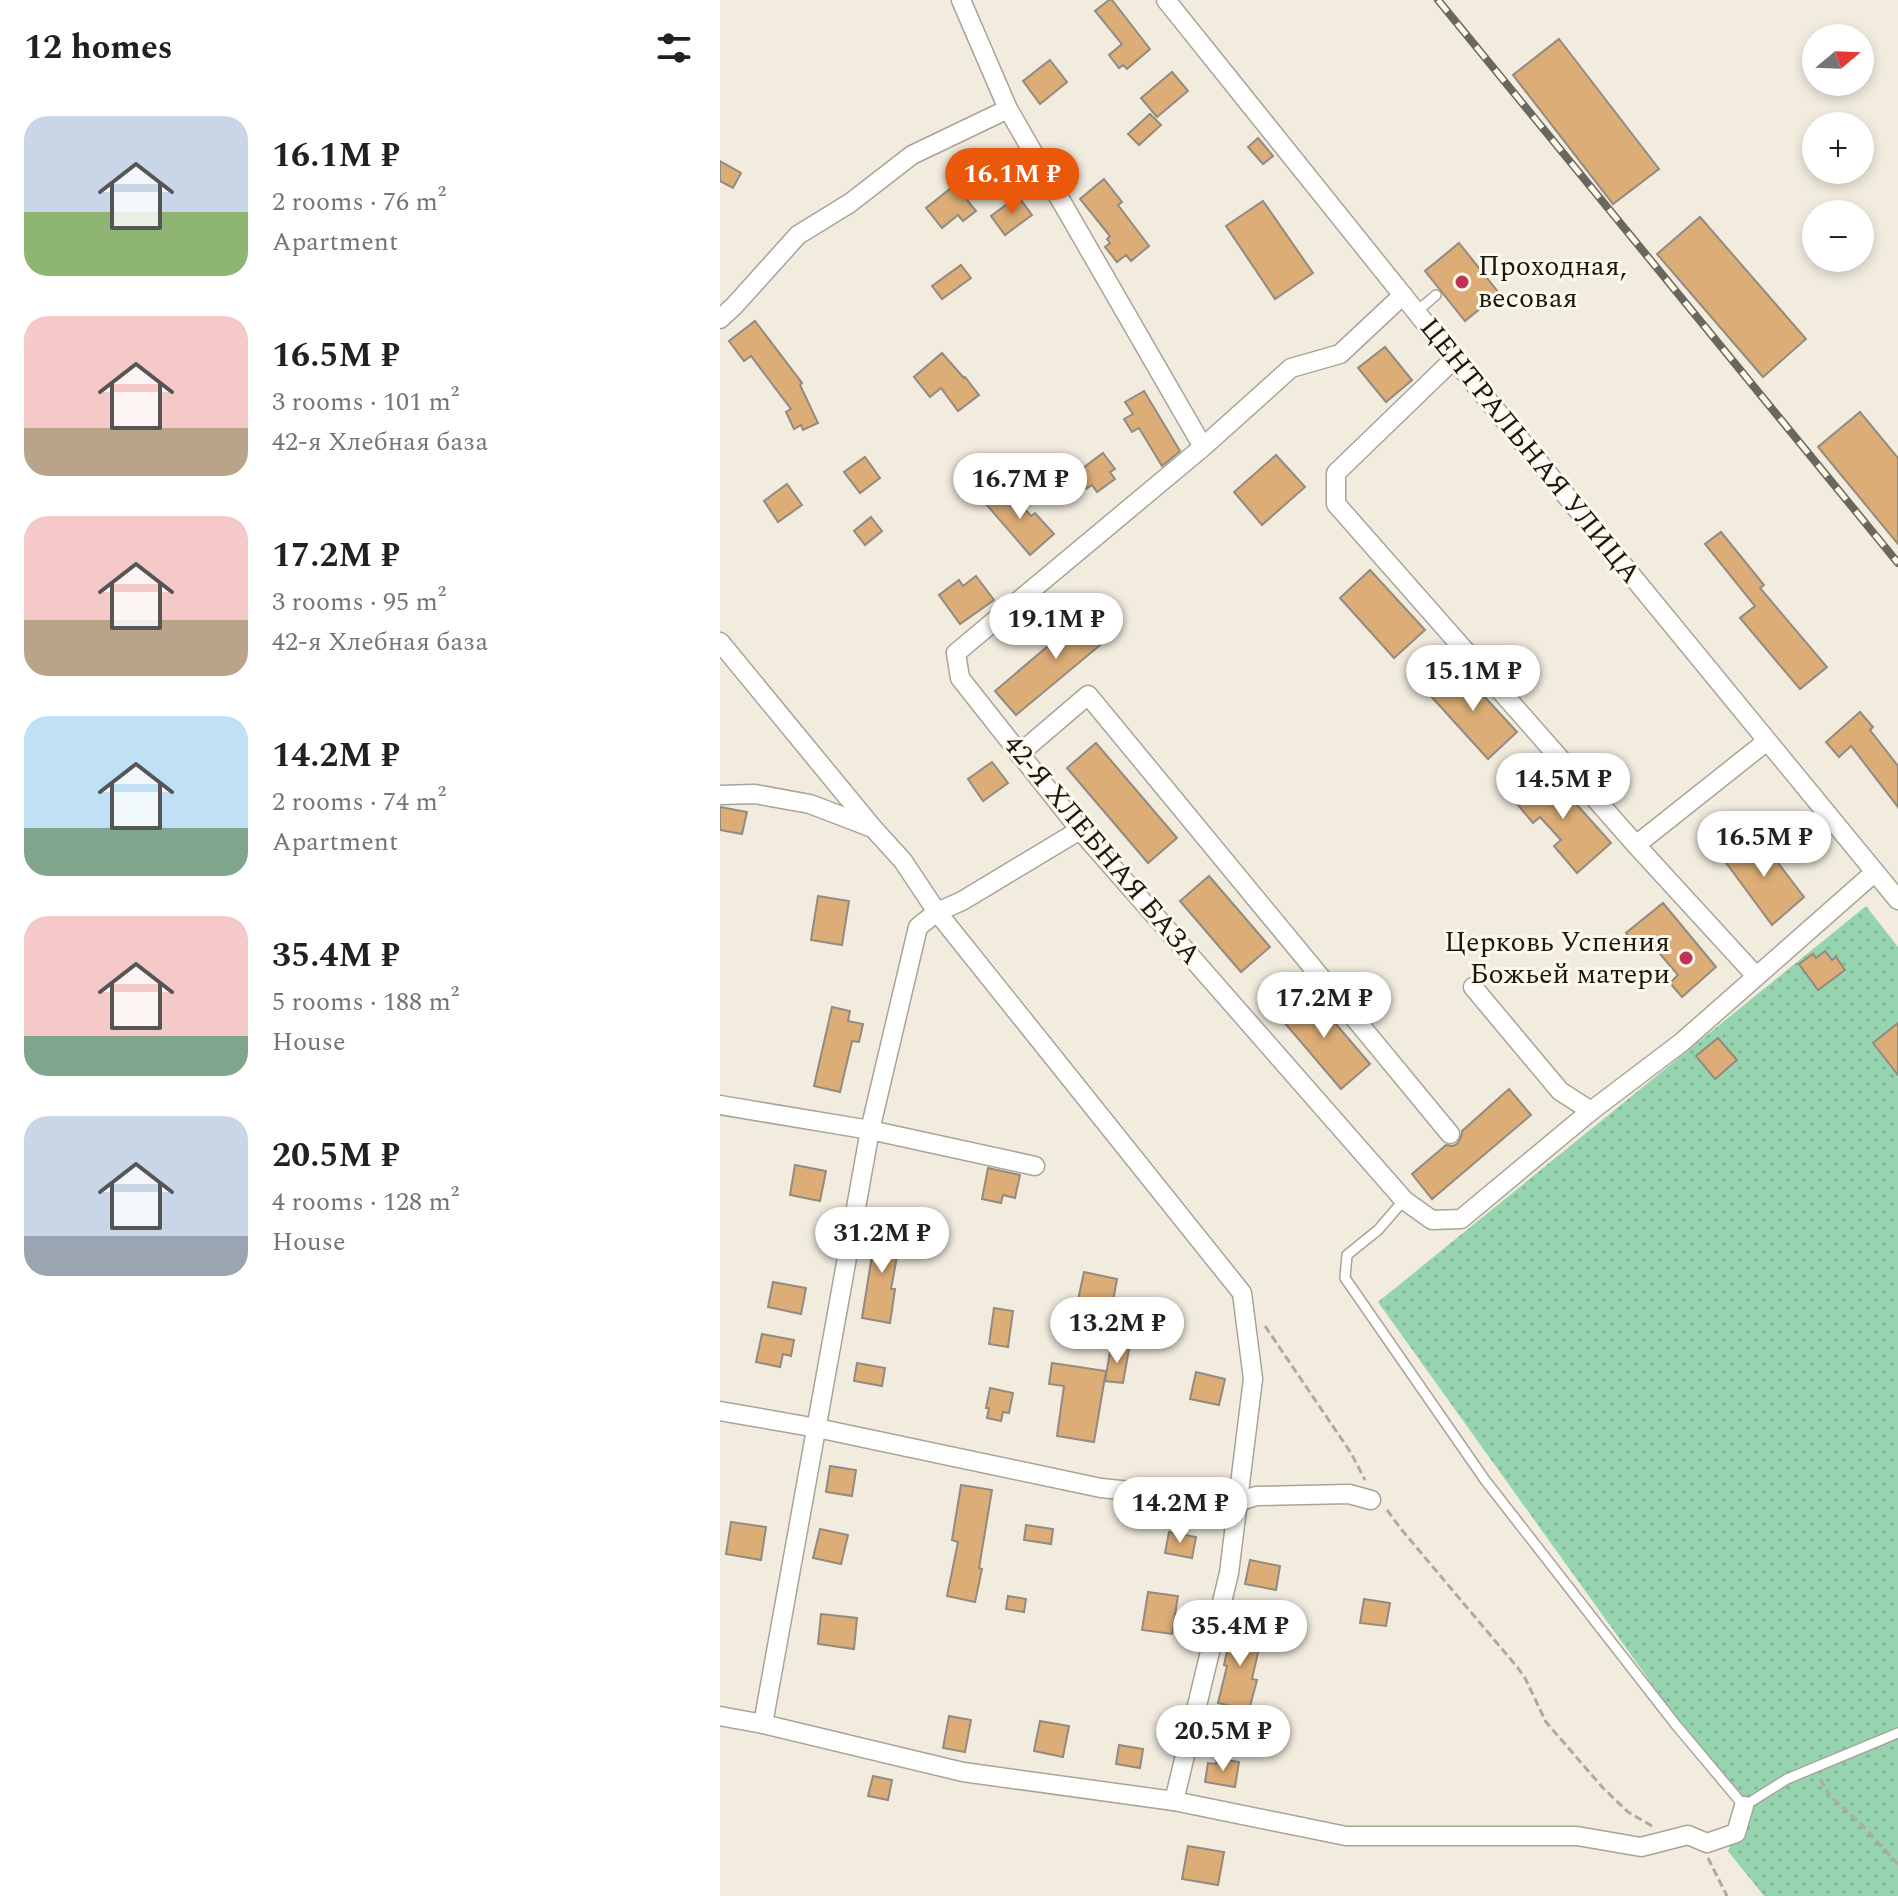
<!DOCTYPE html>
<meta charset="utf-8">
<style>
body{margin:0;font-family:Spectral,serif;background:#f6f6f6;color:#202124;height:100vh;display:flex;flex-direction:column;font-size:30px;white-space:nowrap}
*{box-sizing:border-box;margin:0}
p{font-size:26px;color:#757577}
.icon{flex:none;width:44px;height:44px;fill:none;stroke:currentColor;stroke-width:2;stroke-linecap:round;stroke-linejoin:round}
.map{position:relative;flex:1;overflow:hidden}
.side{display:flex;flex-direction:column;background:#fff;width:720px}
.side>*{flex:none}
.needle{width:52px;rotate:71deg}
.tools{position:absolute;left:1082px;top:24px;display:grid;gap:16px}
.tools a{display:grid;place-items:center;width:72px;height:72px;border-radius:50%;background:#fff;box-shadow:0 4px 12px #0003;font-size:40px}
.price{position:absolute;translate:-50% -68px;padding:0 18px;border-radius:28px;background:#fff;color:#222;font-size:26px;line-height:52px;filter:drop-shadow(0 2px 4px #0008)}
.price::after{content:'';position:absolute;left:50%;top:48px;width:24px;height:18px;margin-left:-12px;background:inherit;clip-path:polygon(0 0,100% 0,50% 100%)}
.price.on{background:#ea580c;color:#fff}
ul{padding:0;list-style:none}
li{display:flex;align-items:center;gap:24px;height:200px;padding:0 24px}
li span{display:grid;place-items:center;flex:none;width:224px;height:160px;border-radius:24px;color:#555}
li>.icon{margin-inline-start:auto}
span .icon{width:96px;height:96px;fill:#fffc;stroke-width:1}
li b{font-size:34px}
h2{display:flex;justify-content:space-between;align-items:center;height:96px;padding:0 24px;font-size:34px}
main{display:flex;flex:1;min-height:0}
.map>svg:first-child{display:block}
.grass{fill:url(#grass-dots)}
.building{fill:#dcad77;stroke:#938a80;stroke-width:2}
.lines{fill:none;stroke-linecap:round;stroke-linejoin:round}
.lane-casing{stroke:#a9a497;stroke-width:12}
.street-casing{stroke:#a9a497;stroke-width:21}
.path{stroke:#aeaa9e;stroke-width:3;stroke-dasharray:8 4;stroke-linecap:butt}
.lane{stroke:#fff;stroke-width:9}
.street{stroke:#fff;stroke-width:18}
.rail-casing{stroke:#6b675f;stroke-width:8}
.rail{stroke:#fef9eb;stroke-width:5;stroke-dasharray:15;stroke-linecap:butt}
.poi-dot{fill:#c13257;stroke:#fef9eb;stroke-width:3}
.labels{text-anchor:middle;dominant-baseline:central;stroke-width:6;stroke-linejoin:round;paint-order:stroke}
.poi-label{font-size:28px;fill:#191712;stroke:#fef9eb;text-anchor:start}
.street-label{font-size:28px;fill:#191712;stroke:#fef9eb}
</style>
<main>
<section class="side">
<h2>12 homes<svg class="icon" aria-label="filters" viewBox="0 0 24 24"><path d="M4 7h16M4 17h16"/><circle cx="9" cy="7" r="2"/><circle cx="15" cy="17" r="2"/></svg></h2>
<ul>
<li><span style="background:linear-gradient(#c9d6e8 60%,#8fb573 0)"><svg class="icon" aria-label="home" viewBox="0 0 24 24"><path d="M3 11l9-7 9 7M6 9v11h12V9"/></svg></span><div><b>16.1M ₽</b><p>2 rooms · 76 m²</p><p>Apartment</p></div></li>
<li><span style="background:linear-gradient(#f6c9c9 70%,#b9a48a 0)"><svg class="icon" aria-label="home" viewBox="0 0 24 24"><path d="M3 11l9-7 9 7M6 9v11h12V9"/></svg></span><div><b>16.5M ₽</b><p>3 rooms · 101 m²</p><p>42-я Хлебная база</p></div></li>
<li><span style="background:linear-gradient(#f6c9c9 65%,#b9a48a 0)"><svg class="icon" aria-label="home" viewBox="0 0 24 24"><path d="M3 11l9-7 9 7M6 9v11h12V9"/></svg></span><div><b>17.2M ₽</b><p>3 rooms · 95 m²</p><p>42-я Хлебная база</p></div></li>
<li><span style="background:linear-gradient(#bfe0f5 70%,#7fa58c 0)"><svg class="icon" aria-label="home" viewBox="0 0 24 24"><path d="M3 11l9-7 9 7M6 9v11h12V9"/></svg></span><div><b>14.2M ₽</b><p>2 rooms · 74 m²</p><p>Apartment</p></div></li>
<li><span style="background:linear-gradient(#f6c9c9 75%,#7fa58c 0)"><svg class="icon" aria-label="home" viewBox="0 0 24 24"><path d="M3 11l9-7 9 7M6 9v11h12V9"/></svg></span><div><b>35.4M ₽</b><p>5 rooms · 188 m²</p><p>House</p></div></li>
<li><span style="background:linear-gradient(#c9d6e8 75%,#9aa5b1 0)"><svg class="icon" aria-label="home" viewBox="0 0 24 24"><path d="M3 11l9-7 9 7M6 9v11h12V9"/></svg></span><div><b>20.5M ₽</b><p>4 rooms · 128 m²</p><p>House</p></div></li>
</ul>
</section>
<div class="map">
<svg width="1178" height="1896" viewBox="0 0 1178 1896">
<defs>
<pattern id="grass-dots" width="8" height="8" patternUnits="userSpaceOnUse" patternTransform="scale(2)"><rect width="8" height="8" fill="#96d4af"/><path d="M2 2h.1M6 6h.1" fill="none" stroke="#81b596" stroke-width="1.8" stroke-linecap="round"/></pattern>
</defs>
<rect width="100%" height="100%" fill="#f1ecde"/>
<!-- grass -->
<path class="grass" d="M1146 906 1178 947V1896H1044L1008 1851 1023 1811 658 1302Z"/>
<!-- building -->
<g class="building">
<path d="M389 0H392L430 49 407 69 403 65 399 68 389 55 402 44 375 11Z"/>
<path d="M839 39 939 169 893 204 793 75Z"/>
<path d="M330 60 347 82 320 104 303 81Z"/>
<path d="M452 72 468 91 437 117 421 98Z"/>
<path d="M430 114 441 125 419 145 408 134Z"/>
<path d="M538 138 553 156 543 164 528 147Z"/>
<path d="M0 161 21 173 13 188 0 181Z"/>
<path d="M384 179 402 202 398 205 429 246 411 261 406 255 397 262 385 247 390 243 387 239 390 236 360 199Z"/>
<path d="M235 185 256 211 243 221 238 215 222 228 206 208Z"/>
<path d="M298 196 312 215 285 235 271 216Z"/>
<path d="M543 201 593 273 555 299 506 226Z"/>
<path d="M980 217 1086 339 1043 377 937 254Z"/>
<path d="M739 243 779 293 745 321 705 271Z"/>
<path d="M241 265 251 278 222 299 212 286Z"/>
<path d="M35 321 82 383 80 385 98 423 83 430 81 425 74 429 66 412 71 409 31 356 24 361 9 341Z"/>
<path d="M665 347 692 380 666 402 638 368Z"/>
<path d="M222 353 244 378 245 377 259 395 238 411 221 388 210 397 194 377Z"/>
<path d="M424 391 460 451 442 466 419 428 412 432 404 419 413 414 405 402Z"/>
<path d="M1140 412 1178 458V544L1098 447Z"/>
<path d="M383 453 395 469 390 472 395 479 377 492 372 485 366 489 355 474Z"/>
<path d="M556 455 585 487 542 525 514 492Z"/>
<path d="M145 457 160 478 140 493 124 472Z"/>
<path d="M67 484 82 505 58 522 44 501Z"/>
<path d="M285 486 311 516 315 513 334 534 310 555 266 504Z"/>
<path d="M151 517 162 531 145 545 134 531Z"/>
<path d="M1001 532 1044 585 1040 588 1107 667 1080 689 1020 618 1035 606 985 544Z"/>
<path d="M650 570 705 630 674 658 620 598Z"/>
<path d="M256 576 274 600 240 624 219 595 239 580 243 586Z"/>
<path d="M374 607 396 632 296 715 275 691Z"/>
<path d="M738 668 797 732 768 759 709 694Z"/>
<path d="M1140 712 1153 727 1150 730 1178 766V807L1131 746 1119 757 1106 742Z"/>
<path d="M376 743 457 838 428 863 347 768Z"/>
<path d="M272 762 288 783 263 801 248 779Z"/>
<path d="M826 770 891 843 857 873 834 846 841 840 820 817 813 823 793 799Z"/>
<path d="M0 807 27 812 22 834 0 830Z"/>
<path d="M1036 834 1084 897 1052 925 1004 860Z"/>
<path d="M489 876 550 947 521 972 460 901Z"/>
<path d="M98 896 129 901 122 945 91 940Z"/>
<path d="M943 903 996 967 962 997 950 983 958 975 929 941 919 949 906 933Z"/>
<path d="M1105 951 1112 960 1116 957 1125 970 1098 990 1079 964 1093 954 1096 958Z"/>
<path d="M587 990 650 1064 621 1089 558 1015Z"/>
<path d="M112 1007 130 1011 128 1021 143 1024 139 1042 132 1041 120 1092 94 1086Z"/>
<path d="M1178 1023V1075L1153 1043Z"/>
<path d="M998 1038 1017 1060 995 1079 976 1056Z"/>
<path d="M789 1089 811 1115 712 1199 692 1174 726 1145 733 1146 738 1143 741 1137 742 1131Z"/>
<path d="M75 1165 106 1171 100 1201 70 1195Z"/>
<path d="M268 1168 300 1175 295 1198 283 1195 281 1203 262 1199Z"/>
<path d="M157 1224 182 1229 171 1289H175L170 1323 142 1318Z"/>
<path d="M364 1272 397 1279 392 1307 358 1300Z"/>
<path d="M53 1282 86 1288 81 1314 48 1307Z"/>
<path d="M274 1308 293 1311 288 1347 269 1344Z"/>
<path d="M42 1334 74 1340 71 1356 63 1354 60 1367 36 1362Z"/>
<path d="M391 1346 409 1349 403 1383 385 1381Z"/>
<path d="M137 1363 165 1368 162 1386 134 1381Z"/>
<path d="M332 1363 386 1371 374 1442 337 1436 344 1386 329 1384Z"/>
<path d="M476 1372 505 1379 499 1405 470 1399Z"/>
<path d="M270 1388 293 1393 289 1413 283 1412 281 1421 267 1418 269 1408H266Z"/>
<path d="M110 1466 136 1470 132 1496 106 1492Z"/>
<path d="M241 1485 272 1490 259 1568 262 1569 255 1602 227 1596 238 1542 232 1540Z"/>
<path d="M11 1522 46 1527 41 1560 6 1554Z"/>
<path d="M306 1525 333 1529 331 1544 304 1540Z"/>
<path d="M100 1529 128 1535 121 1564 93 1558Z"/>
<path d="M449 1532 476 1537 472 1558 445 1553Z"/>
<path d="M530 1560 560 1566 556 1590 525 1584Z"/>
<path d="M428 1592 458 1596 452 1634 422 1630Z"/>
<path d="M288 1596 306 1599 304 1612 286 1609Z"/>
<path d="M644 1599 670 1603 666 1626 640 1623Z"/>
<path d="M101 1614 137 1618 134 1649 98 1644Z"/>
<path d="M513 1623 525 1626 524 1631 542 1635 532 1679 537 1680 529 1710 498 1703 507 1666 504 1665Z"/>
<path d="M229 1716 251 1720 245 1752 223 1748Z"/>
<path d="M320 1721 349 1726 343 1757 314 1751Z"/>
<path d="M399 1745 423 1749 420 1768 396 1764Z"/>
<path d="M497 1758 519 1762 515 1787 485 1782 488 1763 496 1764Z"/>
<path d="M153 1776 172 1780 168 1800 148 1796Z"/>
<path d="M468 1846 504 1852 498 1885 462 1879Z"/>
</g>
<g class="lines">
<!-- lane casing -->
<g class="lane-casing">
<g id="lane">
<path d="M696 312 716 295"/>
<path d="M684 1200 658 1230 627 1255 625 1278 765 1480 956 1725 1024 1806 1067 1779 1178 1733"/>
</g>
</g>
<!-- street casing -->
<g class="street-casing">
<g id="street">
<path d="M241 0 288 109 483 447"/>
<path d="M446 0 734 359 1178 900"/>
<path d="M683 295 620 354 571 368 483 447 236 653 240 678 360 830 684 1200 712 1220 741 1219 871 1111 962 1042 1155 872"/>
<path d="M0 319 15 305 78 235 130 203 192 155 288 109"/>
<path d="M734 359 616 473V504L916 845 1036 976"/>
<path d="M0 642 153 828 183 861 217 912 522 1293 533 1379 509 1573 454 1801"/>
<path d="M299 754 368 695 730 1134"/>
<path d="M0 795 35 794 90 804 150 827"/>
<path d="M916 845 1047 741"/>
<path d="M753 987 840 1091 871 1111"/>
<path d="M0 1105 150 1130 315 1166"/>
<path d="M0 1411 97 1428 381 1488 518 1502 536 1496 629 1494 651 1500"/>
<path d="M0 1716 43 1724 243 1772 454 1801 626 1836H857L921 1847 968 1835 987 1843 1016 1833 1024 1806"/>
<path d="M43 1724 150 1130 198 927 217 912 242 901 360 830"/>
</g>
</g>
<!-- path -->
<g class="path">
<path d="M545 1326 631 1453 645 1480"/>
<path d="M667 1510 681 1529 798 1668 805 1678 826 1722 883 1788 908 1812 932 1826"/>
<path d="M1100 1779 1110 1796 1141 1824 1178 1864"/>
<path d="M988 1858 1007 1896"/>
</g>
<!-- lane -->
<use href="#lane" class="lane"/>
<!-- street -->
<use href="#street" class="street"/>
<!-- rail casing -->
<g class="rail-casing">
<path id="rail" d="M718 0 1178 563"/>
</g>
<!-- rail -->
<use href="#rail" class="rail"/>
</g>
<!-- markers -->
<g class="poi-dot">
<circle cx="742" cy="282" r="8"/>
<circle cx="966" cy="958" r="8"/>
</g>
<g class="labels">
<!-- poi labels -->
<g class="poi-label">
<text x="758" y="266">Проходная,<tspan x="758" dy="32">весовая</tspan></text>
<text x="950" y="942" text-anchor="end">Церковь Успения<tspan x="950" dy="32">Божьей матери</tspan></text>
</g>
<!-- street labels -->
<g class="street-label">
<text transform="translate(810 451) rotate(51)">ЦЕНТРАЛЬНАЯ УЛИЦА</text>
<text transform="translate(382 850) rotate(50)">42-Я ХЛЕБНАЯ БАЗА</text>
</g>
</g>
</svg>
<div class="tools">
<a><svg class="needle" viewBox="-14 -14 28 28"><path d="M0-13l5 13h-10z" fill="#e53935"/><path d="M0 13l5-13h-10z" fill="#757577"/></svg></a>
<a>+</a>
<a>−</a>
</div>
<b class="price on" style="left:292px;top:216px">16.1M ₽</b>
<b class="price" style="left:300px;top:521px">16.7M ₽</b>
<b class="price" style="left:336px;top:661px">19.1M ₽</b>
<b class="price" style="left:753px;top:713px">15.1M ₽</b>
<b class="price" style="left:843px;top:821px">14.5M ₽</b>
<b class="price" style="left:1044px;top:879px">16.5M ₽</b>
<b class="price" style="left:604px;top:1040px">17.2M ₽</b>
<b class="price" style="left:162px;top:1275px">31.2M ₽</b>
<b class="price" style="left:397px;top:1365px">13.2M ₽</b>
<b class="price" style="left:460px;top:1545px">14.2M ₽</b>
<b class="price" style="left:520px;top:1668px">35.4M ₽</b>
<b class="price" style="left:503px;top:1773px">20.5M ₽</b>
</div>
</main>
